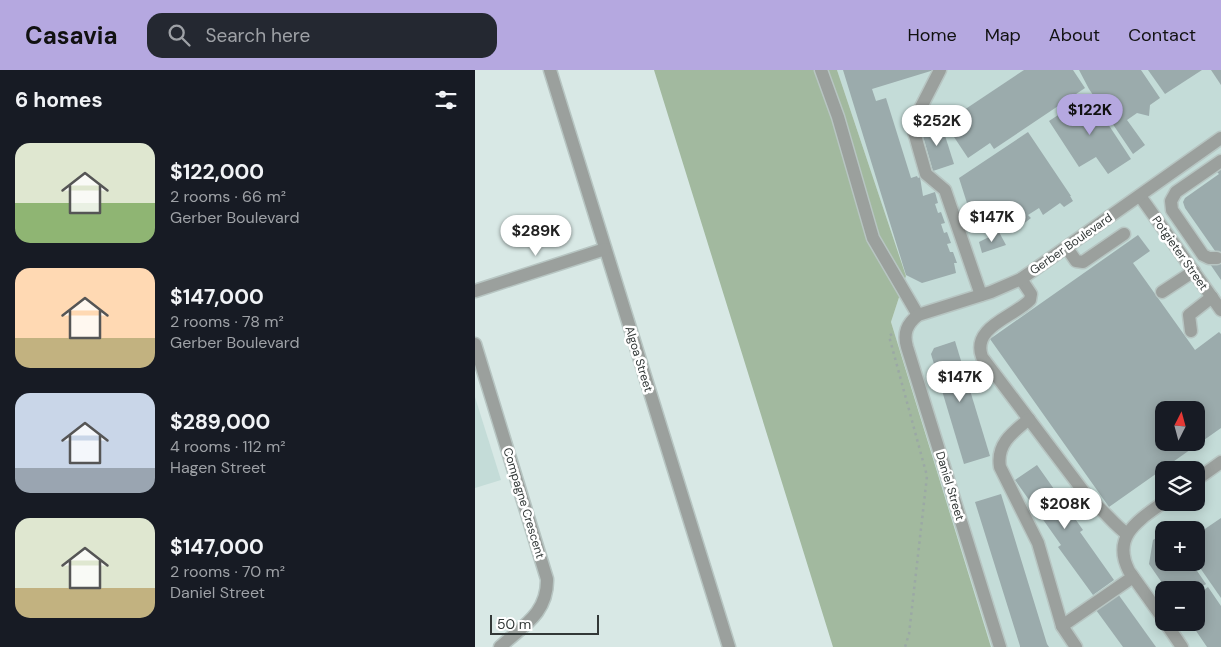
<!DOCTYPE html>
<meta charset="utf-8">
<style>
body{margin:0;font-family:"DM Sans",sans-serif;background:#242831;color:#f1f3f6;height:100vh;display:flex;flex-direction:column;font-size:19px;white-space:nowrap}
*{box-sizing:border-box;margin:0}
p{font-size:16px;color:#9ea1a6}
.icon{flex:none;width:28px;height:28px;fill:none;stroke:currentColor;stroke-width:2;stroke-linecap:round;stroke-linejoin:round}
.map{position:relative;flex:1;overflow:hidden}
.details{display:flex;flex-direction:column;background:#171b24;width:475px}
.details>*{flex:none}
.needle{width:32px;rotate:6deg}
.tools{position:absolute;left:680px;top:331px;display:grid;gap:10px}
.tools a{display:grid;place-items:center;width:50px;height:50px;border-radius:10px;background:#171b24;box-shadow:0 2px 12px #0003;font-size:25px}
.scale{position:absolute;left:15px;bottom:12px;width:109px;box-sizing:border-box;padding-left:5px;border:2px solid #323837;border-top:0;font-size:14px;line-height:18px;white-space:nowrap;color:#323837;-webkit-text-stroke:4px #fff;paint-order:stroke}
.price{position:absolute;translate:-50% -42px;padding:0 11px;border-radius:18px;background:#fff;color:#222;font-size:16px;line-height:32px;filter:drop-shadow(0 1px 2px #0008)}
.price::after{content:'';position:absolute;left:50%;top:30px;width:15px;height:11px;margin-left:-8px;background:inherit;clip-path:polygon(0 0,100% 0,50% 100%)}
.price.active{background:#b5a8e0;color:#111}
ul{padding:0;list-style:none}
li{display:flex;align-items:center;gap:15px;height:125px;padding:0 15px}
li span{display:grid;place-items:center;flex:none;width:140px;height:100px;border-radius:15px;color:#555}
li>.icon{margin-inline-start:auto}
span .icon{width:60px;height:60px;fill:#fffc;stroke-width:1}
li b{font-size:21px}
h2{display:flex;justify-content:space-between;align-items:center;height:60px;padding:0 15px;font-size:21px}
header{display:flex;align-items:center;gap:30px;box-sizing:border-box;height:70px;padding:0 25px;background:#b5a8e0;color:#111}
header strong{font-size:24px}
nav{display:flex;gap:28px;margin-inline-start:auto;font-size:18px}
.search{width:350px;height:45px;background:#242831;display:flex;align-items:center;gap:12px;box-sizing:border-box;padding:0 18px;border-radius:15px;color:#9ea1a6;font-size:19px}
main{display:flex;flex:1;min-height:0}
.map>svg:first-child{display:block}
.built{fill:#c4dcd8;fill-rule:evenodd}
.green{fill:#a2b99f}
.building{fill:#9babac;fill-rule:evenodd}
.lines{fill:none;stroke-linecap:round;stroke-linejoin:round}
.minor-casing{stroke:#b7c5c2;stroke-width:15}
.path{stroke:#9ba8a5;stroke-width:2.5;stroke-dasharray:2.5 4;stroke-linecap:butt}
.minor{stroke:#9ba09d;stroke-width:12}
.labels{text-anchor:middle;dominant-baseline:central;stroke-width:5;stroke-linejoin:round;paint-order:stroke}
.street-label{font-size:12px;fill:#323837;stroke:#fff}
</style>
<header>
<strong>Casavia</strong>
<div class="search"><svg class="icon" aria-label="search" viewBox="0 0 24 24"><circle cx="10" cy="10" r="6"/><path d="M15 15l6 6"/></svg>Search here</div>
<nav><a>Home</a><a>Map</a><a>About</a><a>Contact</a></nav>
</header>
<main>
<section class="details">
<h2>6 homes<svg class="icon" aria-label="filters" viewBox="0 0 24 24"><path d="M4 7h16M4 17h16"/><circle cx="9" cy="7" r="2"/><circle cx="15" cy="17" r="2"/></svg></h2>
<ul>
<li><span style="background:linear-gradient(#dfe7d0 60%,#8fb573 0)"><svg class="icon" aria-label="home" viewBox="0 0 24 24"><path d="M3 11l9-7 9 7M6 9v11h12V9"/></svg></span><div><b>$122,000</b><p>2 rooms · 66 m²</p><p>Gerber Boulevard</p></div></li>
<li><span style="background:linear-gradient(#ffd9b3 70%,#c2b280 0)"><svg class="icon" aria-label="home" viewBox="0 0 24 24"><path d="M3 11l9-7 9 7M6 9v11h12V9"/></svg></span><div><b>$147,000</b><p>2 rooms · 78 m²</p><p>Gerber Boulevard</p></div></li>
<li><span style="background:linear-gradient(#c9d6e8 75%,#9aa5b1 0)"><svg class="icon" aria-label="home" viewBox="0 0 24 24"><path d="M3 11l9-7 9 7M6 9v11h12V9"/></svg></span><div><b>$289,000</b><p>4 rooms · 112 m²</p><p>Hagen Street</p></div></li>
<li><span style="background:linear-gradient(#dfe7d0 70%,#c2b280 0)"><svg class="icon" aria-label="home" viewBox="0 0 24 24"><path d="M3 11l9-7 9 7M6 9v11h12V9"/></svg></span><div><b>$147,000</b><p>2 rooms · 70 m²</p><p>Daniel Street</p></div></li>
</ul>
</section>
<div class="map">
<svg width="746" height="577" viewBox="0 0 746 577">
<rect width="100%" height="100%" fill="#d8e8e5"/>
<!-- built -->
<g class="built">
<path d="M362 0H746V577H516L416 252 431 206ZM689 340H721V372H689ZM689 400H721V432H689ZM689 460H721V492H689ZM689 520H721V552H689Z"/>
<path d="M0 327 26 410 0 418Z"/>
</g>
<!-- green -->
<path class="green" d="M179 0H362L431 206 416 252 516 577H358Z"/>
<!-- building -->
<g class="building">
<path d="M368 0H459L397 19 401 31 411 28 436 108 442 106 443 108 445 107 448 126 460 122 463 133 460 134 463 143 466 142 470 153 466 154 469 163 472 162 476 173 472 174 475 182H478L482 193H479L481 203 447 213 431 205Z"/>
<path d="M549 0H598L610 18 519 79 515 73 493 88 473 58 486 49 483 44Z"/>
<path d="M604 0H666L685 28 675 35 674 46 662 43 652 50 670 75 658 84 614 19Z"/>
<path d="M673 0H727L690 24Z"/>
<path d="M736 0H746V15Z"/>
<path d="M614 25 656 89 633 104 621 87 604 97 574 51Z"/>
<path d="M466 53 479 94 458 101 446 59Z"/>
<path d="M553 62 596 126H595L598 131 589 137 585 133 568 145 564 138 553 145 556 148 547 155 544 151 535 157 521 137 498 152 484 108Z"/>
<path d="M746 99V210L735 194 745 188 710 138 708 132 710 128 744 104 742 102Z"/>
<path d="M524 162 531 175 507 183 504 172Z"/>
<path d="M663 165 675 181 658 193 720 280 744 262 746 264V358L634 437 515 269ZM689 340H721V372H689Z"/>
<path d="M480 271 515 386 489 394 456 284 459 278Z"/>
<path d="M562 395 608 460 605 462 639 510 618 525 583 477 586 475 540 410Z"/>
<path d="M526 424 572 574 574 577H545V576L500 432Z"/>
<path d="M746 448V528L721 492V465Z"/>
<path d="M689 463V492H716L731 514 722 520H692L674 494 678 470Z"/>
<path d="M733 517 746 536V577H732L715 552H721V526Z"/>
<path d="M643 524 681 577H648L621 540Z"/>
</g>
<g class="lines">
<!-- minor casing -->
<g class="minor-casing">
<g id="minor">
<path d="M75 0 254 577"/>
<path d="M346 0 363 47 398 168 443 245"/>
<path d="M465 0 441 47 439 62 451 104 470 120 506 225"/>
<path d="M665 126 746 240"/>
<path d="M592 178 601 191 608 192 649 164"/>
<path d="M742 188H734L728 185 697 140 696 131 701 122 746 91"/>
<path d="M546 209 556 224 555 230C539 247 496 257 507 287L615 430C629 440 638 454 652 464"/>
<path d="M0 221 130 179"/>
<path d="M687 222 719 201"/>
<path d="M716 261 714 245 737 227"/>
<path d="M0 274 72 509C73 543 48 556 25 577"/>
<path d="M554 349C538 362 521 374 525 397L563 473 587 556 601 577"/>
<path d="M721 410 746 392"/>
<path d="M689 550 654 501C636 466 664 450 689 432"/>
<path d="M690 552 707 577"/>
<path d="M587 556 658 507"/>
<path d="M525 577 432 277C428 263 432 254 443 245L516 222 546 209 746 68"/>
</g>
</g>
<!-- path -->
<path class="path" d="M417 264 414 266 452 406 434 564 430 577"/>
<!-- minor -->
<use href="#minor" class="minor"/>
</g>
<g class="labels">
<!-- street labels -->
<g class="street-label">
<text transform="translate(596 174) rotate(-35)">Gerber Boulevard</text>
<text transform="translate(705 183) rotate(55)">Potgieter Street</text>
<text transform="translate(164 289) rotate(73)">Algoa Street</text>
<text transform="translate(475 416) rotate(73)">Daniel Street</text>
<text transform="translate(49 433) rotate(73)">Compagne Crescent</text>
</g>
</g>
</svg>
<div class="tools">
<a><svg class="needle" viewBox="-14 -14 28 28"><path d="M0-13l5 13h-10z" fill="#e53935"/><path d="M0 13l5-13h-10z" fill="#9ea1a6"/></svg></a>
<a><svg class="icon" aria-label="layers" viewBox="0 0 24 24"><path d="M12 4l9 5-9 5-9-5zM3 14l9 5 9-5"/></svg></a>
<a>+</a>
<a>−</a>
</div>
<div class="scale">50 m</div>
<b class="price active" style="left:615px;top:66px">$122K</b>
<b class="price" style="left:462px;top:77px">$252K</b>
<b class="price" style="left:517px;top:173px">$147K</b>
<b class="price" style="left:61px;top:187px">$289K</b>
<b class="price" style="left:485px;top:333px">$147K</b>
<b class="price" style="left:590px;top:460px">$208K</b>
</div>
</main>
